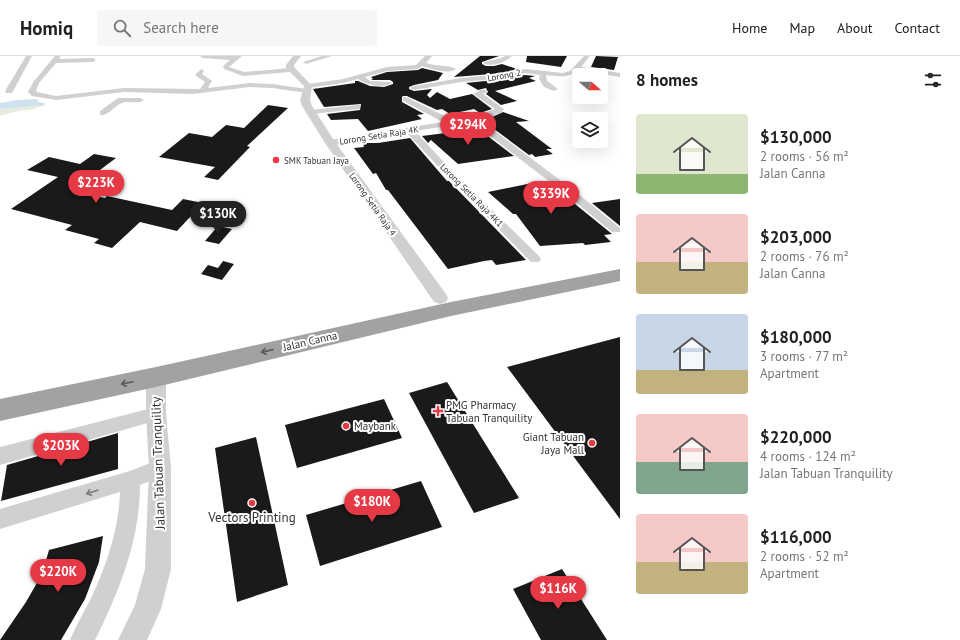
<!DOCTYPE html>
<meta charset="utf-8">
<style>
body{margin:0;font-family:"PT Sans",sans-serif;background:#f6f6f6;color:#222;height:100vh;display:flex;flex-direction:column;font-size:15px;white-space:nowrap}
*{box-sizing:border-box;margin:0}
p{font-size:13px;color:#767676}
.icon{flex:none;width:22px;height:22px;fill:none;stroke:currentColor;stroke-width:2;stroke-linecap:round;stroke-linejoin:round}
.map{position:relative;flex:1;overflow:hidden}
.panel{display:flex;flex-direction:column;background:#fff;width:340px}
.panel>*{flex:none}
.needle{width:26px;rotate:110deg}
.controls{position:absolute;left:572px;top:12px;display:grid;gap:8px}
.controls a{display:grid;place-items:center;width:36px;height:36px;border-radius:4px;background:#fff;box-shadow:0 4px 16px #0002;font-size:20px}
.price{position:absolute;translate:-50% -34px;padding:0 9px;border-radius:14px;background:#e63946;color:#fff;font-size:13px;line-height:26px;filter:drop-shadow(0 1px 2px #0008)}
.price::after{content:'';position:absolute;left:50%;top:24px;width:12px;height:9px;margin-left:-6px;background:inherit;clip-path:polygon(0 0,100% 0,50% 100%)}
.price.on{background:#222;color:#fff}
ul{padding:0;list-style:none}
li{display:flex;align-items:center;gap:12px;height:100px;padding:0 16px}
li span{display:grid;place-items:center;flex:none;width:112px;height:80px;border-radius:4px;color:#555}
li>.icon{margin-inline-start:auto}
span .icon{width:48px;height:48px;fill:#fffc;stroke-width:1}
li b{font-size:17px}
h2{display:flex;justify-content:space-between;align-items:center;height:48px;padding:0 16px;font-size:17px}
header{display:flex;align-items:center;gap:24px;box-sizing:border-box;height:56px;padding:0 20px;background:#fff;border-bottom:1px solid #e0e0e0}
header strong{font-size:19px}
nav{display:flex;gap:22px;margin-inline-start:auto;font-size:14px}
.search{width:280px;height:36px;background:#f6f6f6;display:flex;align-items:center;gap:10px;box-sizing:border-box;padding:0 14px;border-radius:4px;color:#767676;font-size:15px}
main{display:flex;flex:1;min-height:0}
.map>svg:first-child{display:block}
.green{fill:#e6ecdf}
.water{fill:#cfe2ee}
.building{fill:#1a1a1a}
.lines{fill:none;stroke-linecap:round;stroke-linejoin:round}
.minor{fill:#d0d0d0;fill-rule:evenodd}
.tertiary{fill:#d0d0d0;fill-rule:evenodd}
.trunk{fill:#a2a2a2;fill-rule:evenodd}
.oneway{stroke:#5a5a5a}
.oneway2{stroke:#7a7a7a}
.poi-dot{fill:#e63946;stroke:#fff;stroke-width:1.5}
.labels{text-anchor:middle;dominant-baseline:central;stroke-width:4;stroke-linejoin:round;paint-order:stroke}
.far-street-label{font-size:9px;fill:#333;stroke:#fff}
.far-poi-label{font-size:9px;fill:#333;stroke:#fff;text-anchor:start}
.street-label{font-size:11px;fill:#333;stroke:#fff}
.poi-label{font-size:11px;fill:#333;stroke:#fff;text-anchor:start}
.near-street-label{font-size:13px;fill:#333;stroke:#fff}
.near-poi-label{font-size:13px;fill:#333;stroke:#fff}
</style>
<header>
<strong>Homiq</strong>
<div class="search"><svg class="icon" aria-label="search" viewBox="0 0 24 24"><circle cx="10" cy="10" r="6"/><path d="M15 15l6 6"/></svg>Search here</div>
<nav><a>Home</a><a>Map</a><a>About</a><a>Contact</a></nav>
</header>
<main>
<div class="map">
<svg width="620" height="584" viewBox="0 0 620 584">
<rect width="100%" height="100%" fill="#fff"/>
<!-- green -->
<path class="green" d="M34 49H45L30 54 18 55 0 60V53Z"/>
<!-- water -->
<path class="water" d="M37 43 39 46 44 47 45 49 0 53V47L17 44Z"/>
<!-- building -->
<g class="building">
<path d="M480 0H499L482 6V8L486 10H494L502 8 517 13 504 17 454 21Z"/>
<path d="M527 0H567L561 11 526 6Z"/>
<path d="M596 0 618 1 614 14 591 11Z"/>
<path d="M422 12 443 17 438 24 414 29 409 31V33L414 35 432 33 427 39 430 42 437 36 450 43 472 38 492 53 480 57 474 53 450 58 442 53 437 54 407 40H403L402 41V46L424 58 417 59 422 63 368 75 358 63 331 64 327 58 360 54 361 48 324 51 313 33 355 27V25H358L370 30 384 31 393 28V26L390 24H371L373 23 371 21 387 16 418 14Z"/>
<path d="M525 19 535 20 529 22 536 25 495 35 517 45 501 49 486 38 488 36 486 32 478 34 466 27 504 23Z"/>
<path d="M268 49 288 52 247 90 250 91 218 124 204 121 215 111 159 101 189 77 212 81 226 69 244 72Z"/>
<path d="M503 56 529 65 516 66 552 93H546L553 98 535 101 532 98 529 99 490 70 496 69 488 63Z"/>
<path d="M475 72H477L514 100 458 108 431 84 428 87 422 80 477 73Z"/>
<path d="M410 82 447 125H449L526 204 496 209 492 204 484 205 448 213 388 134H386L376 117 373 118 354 92 364 91 363 87H378Z"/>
<path d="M94 98 116 102 72 135 105 142 107 140 172 154 183 143 203 147 177 175 140 166 112 192 94 187 99 183 65 174 72 169 11 153 58 121 27 114 49 101 80 108Z"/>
<path d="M537 126H548L612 178 604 179 611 186 585 189 583 187 540 190 516 158H513L488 136Z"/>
<path d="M620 143V170L592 147Z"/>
<path d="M218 170 232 173 219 188 205 185Z"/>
<path d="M223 205 234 208 222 224 201 218 208 209 218 212Z"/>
<path d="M620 281V463L507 311Z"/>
<path d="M447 326 519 442 474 457 409 337Z"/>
<path d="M384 343 402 382 297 412 285 369Z"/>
<path d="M118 377V413L1 445 7 409Z"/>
<path d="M256 381 288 529 237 546 215 392Z"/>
<path d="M421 425 442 471 320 510 306 459Z"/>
<path d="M103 480 99 506 85 543 61 584H0L26 546 42 518 49 494Z"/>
<path d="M562 513 607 584H541L513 533Z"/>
</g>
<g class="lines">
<!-- minor -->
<g class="minor">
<path d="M26 0H32L12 37H6L5 35Z"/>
<path d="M55 0H60V3L93 2 96 4 93 6 56 7 39 27 36 35 37 36 56 40 124 32 200 33 205 26 195 19 201 13 204 15 202 18 212 25 208 32 250 27 272 28 307 33 311 35 307 37 272 32 250 31 192 38 124 36 56 44 32 40 28 36 34 25Z"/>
<path d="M200 0H242L229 11 244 16 290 12 293 14 290 16 243 20 224 13 223 10 230 4 203 2Z"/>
<path d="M322 0H332L306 8 303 6Z"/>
<path d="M425 0H432L426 7C434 10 451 9 456 13 448 19 432 13 422 10L418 13 387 15 365 21 370 25 390 26 392 27C383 33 366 29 358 23L343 27 308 32 304 30 308 28 343 23 387 11 416 9Z"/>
<path d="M505 0H512C506 6 491 12 483 7 489 3 498 5 505 0Z"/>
<path d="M584 0H590L581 11 620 17V21L577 14C569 23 558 20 546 19L547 25 558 33 554 35 544 31 539 23 540 19 525 17 504 22 461 26 414 34 410 32 414 30 461 22 504 18 525 13 563 17 570 15Z"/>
<path d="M480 34H486L487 36 483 38 504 53 501 57 480 64 576 136 620 172V176H612L568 140 472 66 415 75 453 116 539 200 541 203 539 206H531L447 120 407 77 330 90 326 87 330 84 443 66 403 45V41H406L453 64 473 61 495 53 473 38Z"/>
<path d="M118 42H140L144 44C138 49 129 44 122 47 114 50 109 60 100 59V55Z"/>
<path d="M357 49H360V53L311 58 307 56 311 54Z"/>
<path d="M156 351 162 353 164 358 162 363 0 409V391Z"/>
<path d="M160 403 167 406 169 412 167 418 140 429C140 484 119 536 95 584H70C76 569 85 555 92 540 107 508 119 472 120 436L0 473V453L130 415Z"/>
</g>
<!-- tertiary -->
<g class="tertiary">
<path d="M293 0H301L294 9V11L312 30 310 44 312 50 335 86 446 238 448 242 446 246 440 248 434 246 325 87 302 50 300 44 304 30 286 12V9Z"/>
<path d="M156 313 163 315 166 321V358L171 412V513L161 553 147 584H118L135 549 145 513 149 412 146 358V321L149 315Z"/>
</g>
<!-- trunk -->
<path class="trunk" d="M620 213V225L451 260 156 331 0 365V343L156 311 451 246Z"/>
</g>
<!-- one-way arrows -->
<defs><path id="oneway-shaft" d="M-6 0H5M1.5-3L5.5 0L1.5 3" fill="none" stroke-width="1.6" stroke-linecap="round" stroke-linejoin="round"/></defs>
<g class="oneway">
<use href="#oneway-shaft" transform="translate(267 295) rotate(167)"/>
<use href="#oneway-shaft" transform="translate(127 327) rotate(168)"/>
</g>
<use class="oneway2" href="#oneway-shaft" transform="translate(92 436) rotate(162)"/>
<!-- markers -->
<g class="poi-dot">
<circle cx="276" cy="104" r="4"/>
<path d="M436 349h4v4h4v4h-4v4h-4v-4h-4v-4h4z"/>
<circle cx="346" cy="370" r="4"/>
<circle cx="592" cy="387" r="4"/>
<circle cx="252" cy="447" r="4"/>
</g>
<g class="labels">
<!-- far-street labels -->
<g class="far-street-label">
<text transform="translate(504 19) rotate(-10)">Lorong 2</text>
<text transform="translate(379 79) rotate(-9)">Lorong Setia Raja 4K</text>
<text transform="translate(472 139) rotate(45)">Lorong Setia Raja 4K1</text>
<text transform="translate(373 148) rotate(55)">Lorong Setia Raja 4</text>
</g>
<!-- far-poi labels -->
<g class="far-poi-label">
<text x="284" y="104">SMK Tabuan Jaya</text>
</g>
<!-- street labels -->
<g class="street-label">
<text transform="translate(310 285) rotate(-13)">Jalan Canna</text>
</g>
<!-- poi labels -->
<g class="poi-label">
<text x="446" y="349">PMG Pharmacy<tspan x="446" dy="13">Tabuan Tranquility</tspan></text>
<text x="354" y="370">Maybank</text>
<text x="584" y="381" text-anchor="end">Giant Tabuan<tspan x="584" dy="13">Jaya Mall</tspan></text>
</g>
<!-- near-street labels -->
<g class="near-street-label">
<text transform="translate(158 407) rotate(-92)">Jalan Tabuan Tranquility</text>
</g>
<!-- near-poi labels -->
<g class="near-poi-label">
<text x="252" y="461">Vectors Printing</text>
</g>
</g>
</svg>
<div class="controls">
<a><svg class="needle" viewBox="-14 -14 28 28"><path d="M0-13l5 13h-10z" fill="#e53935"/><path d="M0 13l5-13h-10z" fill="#767676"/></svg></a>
<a><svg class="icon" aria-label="layers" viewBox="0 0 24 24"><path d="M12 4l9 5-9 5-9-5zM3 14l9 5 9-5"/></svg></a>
</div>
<b class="price" style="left:468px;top:90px">$294K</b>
<b class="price" style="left:96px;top:148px">$223K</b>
<b class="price" style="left:551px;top:159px">$339K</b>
<b class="price on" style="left:218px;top:179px">$130K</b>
<b class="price" style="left:61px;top:411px">$203K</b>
<b class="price" style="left:372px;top:467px">$180K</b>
<b class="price" style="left:58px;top:537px">$220K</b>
<b class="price" style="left:558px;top:554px">$116K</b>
</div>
<section class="panel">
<h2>8 homes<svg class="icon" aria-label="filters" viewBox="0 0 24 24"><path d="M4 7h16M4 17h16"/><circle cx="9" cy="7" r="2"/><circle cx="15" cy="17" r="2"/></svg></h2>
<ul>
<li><span style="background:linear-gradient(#dfe7d0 75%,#8fb573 0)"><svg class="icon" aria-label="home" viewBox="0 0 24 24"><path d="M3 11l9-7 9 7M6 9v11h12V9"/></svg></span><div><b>$130,000</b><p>2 rooms · 56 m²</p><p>Jalan Canna</p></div></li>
<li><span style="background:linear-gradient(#f6c9c9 60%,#c2b280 0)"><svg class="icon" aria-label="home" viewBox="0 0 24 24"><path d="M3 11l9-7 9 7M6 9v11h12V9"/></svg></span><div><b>$203,000</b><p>2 rooms · 76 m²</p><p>Jalan Canna</p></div></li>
<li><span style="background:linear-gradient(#c9d6e8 70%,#c2b280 0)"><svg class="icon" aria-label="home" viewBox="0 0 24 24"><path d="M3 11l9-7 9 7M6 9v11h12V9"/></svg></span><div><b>$180,000</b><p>3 rooms · 77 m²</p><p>Apartment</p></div></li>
<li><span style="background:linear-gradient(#f6c9c9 60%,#7fa58c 0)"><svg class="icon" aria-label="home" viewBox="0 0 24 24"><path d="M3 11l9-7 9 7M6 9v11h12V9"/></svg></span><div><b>$220,000</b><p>4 rooms · 124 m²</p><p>Jalan Tabuan Tranquility</p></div></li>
<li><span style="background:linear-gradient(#f6c9c9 60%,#c2b280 0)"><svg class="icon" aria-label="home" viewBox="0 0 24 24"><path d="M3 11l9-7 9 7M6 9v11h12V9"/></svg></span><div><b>$116,000</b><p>2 rooms · 52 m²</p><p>Apartment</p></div></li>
</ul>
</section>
</main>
